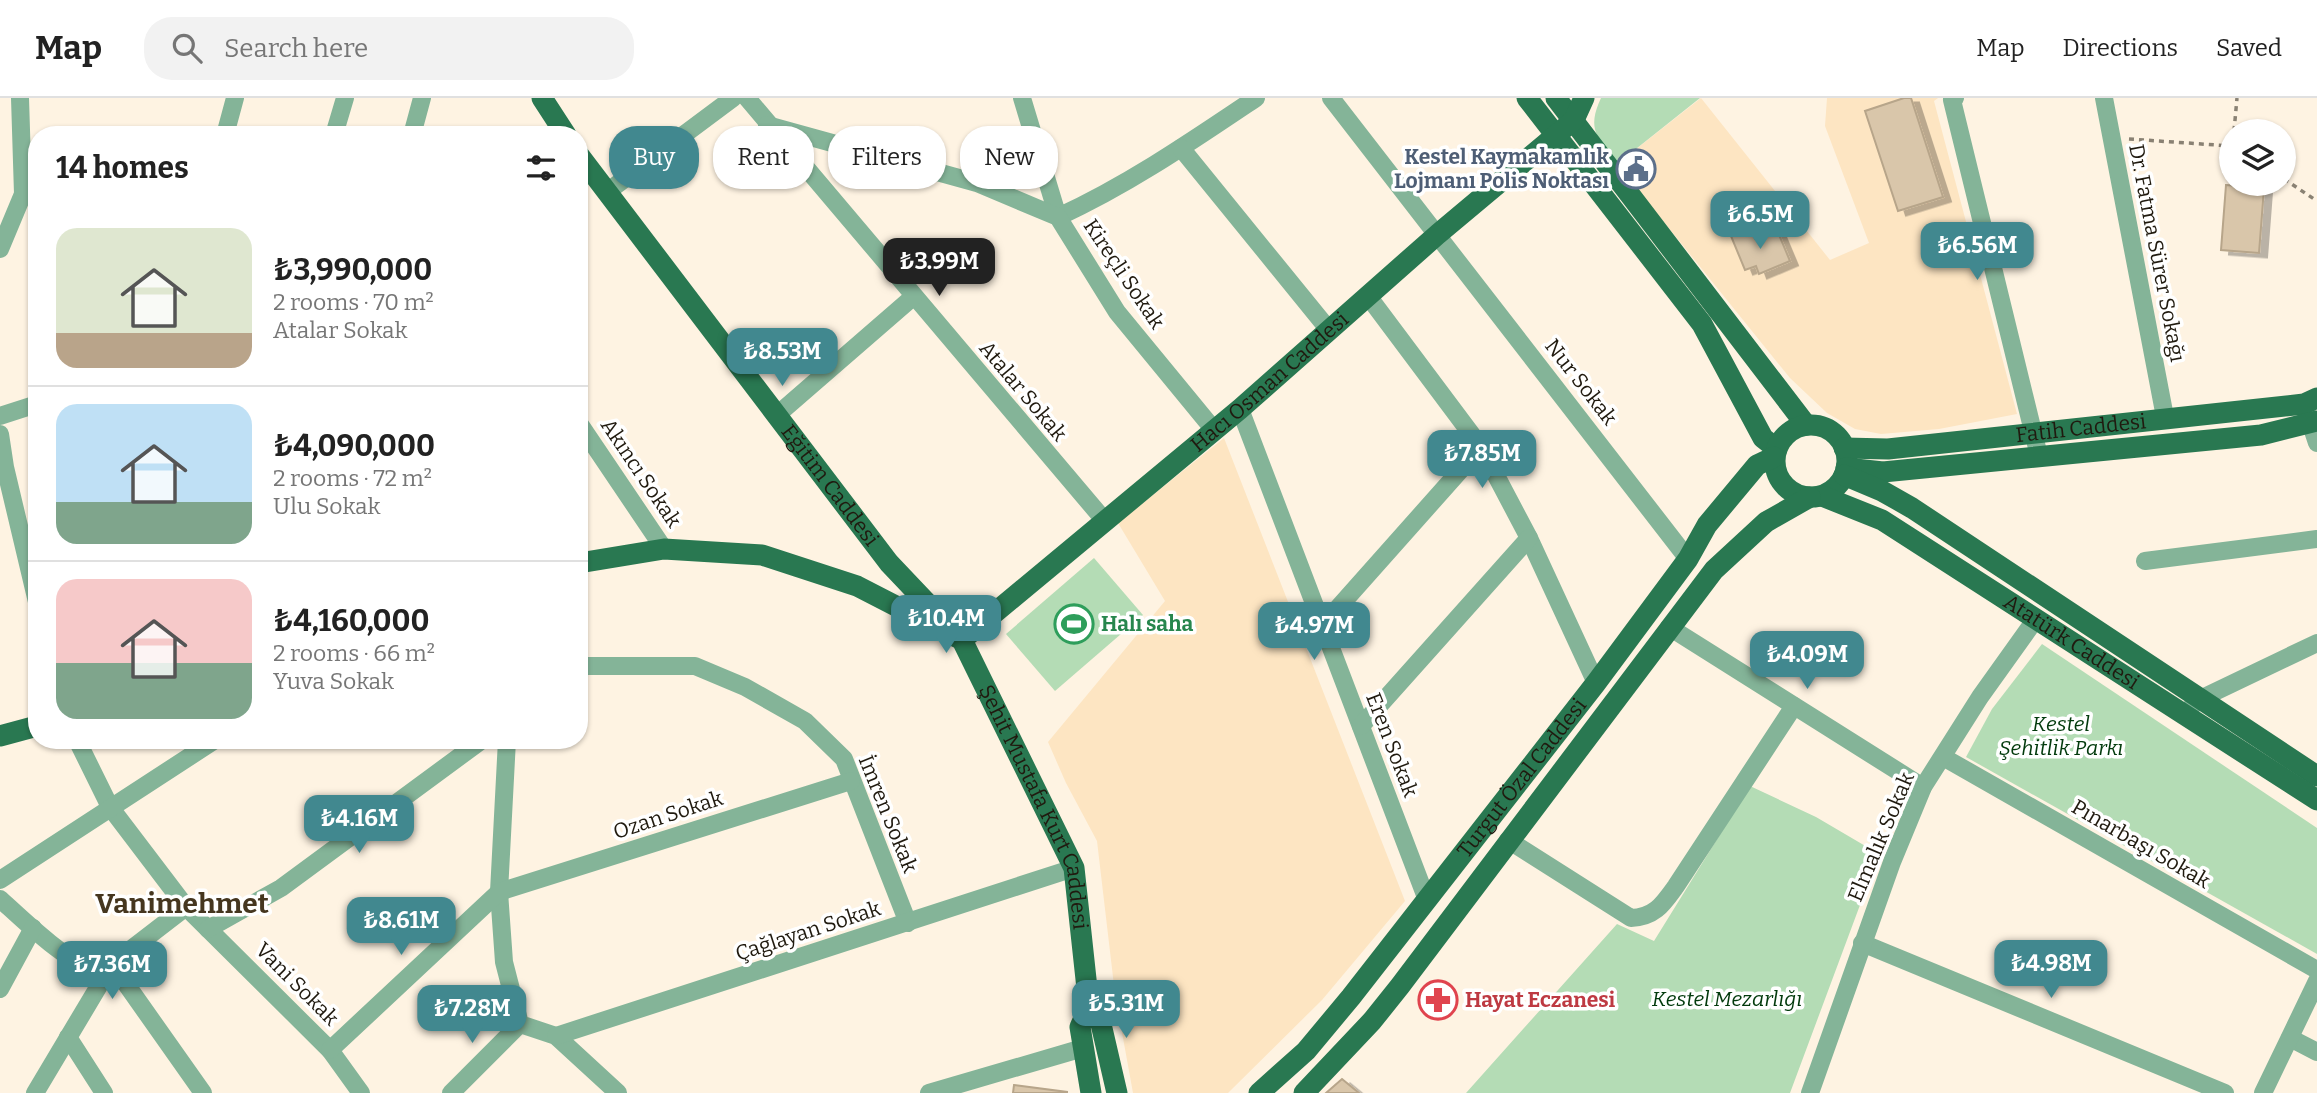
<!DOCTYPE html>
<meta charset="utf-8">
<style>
body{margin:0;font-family:Bitter,serif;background:#f2f2f2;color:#222;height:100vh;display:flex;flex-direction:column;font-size:26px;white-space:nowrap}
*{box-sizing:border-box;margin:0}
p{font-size:23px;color:#767676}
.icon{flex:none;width:38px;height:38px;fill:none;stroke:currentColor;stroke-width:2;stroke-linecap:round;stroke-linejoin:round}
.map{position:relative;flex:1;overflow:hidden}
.panel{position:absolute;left:28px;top:28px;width:560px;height:623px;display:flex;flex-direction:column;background:#fff;border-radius:28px;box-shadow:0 2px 5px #0004}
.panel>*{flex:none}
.banner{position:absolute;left:609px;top:28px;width:665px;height:63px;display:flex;gap:14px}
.fabs{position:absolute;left:2219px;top:21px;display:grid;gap:14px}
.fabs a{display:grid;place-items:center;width:77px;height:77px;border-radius:50%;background:#fff;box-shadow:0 2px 5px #0004;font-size:35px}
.price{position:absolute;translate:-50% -60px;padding:0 16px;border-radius:14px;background:#41888f;color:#fff;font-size:23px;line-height:46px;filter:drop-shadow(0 2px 4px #0008)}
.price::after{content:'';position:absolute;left:50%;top:42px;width:21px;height:16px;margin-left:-10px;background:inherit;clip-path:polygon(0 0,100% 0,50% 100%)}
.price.selected{background:#222;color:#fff}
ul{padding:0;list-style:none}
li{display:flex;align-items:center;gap:21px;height:175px;padding:0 28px}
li+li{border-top:2px solid #e0e0e0}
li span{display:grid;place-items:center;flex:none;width:196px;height:140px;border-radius:21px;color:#555}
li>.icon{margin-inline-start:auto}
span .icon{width:84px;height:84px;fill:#fffc;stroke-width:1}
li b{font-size:30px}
h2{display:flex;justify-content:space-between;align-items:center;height:84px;padding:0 28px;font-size:30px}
.tag{padding:0 24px;border-radius:28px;background:#fff;box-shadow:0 2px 5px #0004;font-size:24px;line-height:63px}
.tag.selected{background:#41888f;color:#fff}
header{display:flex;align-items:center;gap:42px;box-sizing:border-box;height:98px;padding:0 35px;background:#fff;border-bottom:2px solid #e0e0e0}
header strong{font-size:33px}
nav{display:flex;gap:38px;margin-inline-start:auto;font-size:24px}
.search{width:490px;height:63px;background:#f2f2f2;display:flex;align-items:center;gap:18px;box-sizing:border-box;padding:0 24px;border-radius:28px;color:#767676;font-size:26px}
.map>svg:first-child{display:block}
.built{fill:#fde5c2}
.green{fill:#b4dcb5}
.building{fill:#d9c6aa;stroke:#b7a58a;stroke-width:2;filter:url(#shadow)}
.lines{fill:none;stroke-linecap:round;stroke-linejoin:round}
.path{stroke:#898173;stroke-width:3.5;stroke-dasharray:5 5;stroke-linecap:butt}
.minor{stroke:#84b498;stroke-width:18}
.major{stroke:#297851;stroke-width:21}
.labels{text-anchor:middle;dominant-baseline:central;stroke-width:7;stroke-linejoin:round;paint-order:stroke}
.service-label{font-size:21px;font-weight:bold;fill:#4e5e75;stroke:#fff;text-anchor:end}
.street-label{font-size:21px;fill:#201a0f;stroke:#fff}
.leisure-label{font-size:21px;font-weight:bold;fill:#27864d;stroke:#fff;text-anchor:start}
.park-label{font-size:21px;font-style:italic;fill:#023a0c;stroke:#fff}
.health-label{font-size:21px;font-weight:bold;fill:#be3a42;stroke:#fff;text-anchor:start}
.district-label{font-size:28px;font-weight:bold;fill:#45361f;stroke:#fff}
</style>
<header>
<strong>Map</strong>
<div class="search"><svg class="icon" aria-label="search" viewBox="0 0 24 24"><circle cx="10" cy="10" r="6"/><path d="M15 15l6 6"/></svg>Search here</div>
<nav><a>Map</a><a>Directions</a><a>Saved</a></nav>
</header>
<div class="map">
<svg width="2317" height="995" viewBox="0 0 2317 995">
<defs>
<filter id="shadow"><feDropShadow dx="8" dy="4.5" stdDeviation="0" flood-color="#0004"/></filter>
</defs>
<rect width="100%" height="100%" fill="#fef3e2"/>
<!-- built -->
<g class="built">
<path d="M1701 0 1830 162 1869 145 1825 28 1827 0H1938L1934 3 2017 316 1939 331 1881 336 1855 331 1827 315 1790 280 1617 66Z"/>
<path d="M1224 340 1405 803 1322 902 1228 995H1133L1115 896 1097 743 1066 685 1048 644 1165 503 1118 425Z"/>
</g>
<!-- green -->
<g class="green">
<path d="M1601 0H1700L1617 66C1598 40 1586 32 1601 0Z"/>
<path d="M1094 460 1143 517 1055 593 1006 536Z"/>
<path d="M2042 546 2317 730V856L1966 659 1992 611Z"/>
<path d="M1750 688 1816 719 1879 756 1790 995H1466L1617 826 1654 843Z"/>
</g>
<!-- building -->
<g class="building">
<path d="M1904 0H1911L1943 99 1898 113 1865 13Z"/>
<path d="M1632 61 1646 66 1641 80 1627 75Z"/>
<path d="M2226 87 2264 90 2259 155 2221 152Z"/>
<path d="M1751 130 1755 141 1777 132 1790 163 1759 176 1756 168 1745 172 1731 138Z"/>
<path d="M1342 981 1359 995H1326Z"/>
<path d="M1014 987 1067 994V995H1013Z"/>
</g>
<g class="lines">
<!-- path -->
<g class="path">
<path d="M2234 33 2237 0"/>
<path d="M2129 41 2231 48"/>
<path d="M2284 81 2317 103"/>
</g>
<!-- minor -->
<g class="minor">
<path d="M747 0 1104 422"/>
<path d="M1022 0 1058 119C1128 87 1192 43 1256 0"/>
<path d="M1331 0 1688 461"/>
<path d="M1955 0 1952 2 2039 358"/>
<path d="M2104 0 2165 319"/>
<path d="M767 27 977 85 1058 119 1117 214 1214 332"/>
<path d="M225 37 235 0"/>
<path d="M334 37 345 0"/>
<path d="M412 37 422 0"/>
<path d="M1181 50 1329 232"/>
<path d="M607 94 733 0"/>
<path d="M0 151 23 96 20 0"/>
<path d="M1368 198 1481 349 1529 440 1596 585"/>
<path d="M1240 311 1427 802"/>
<path d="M2306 312 2317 345"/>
<path d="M777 317 913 199"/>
<path d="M0 318 37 306"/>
<path d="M579 325 664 451"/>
<path d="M0 336 5 369 37 504"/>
<path d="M2145 463 2317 441"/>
<path d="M1321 529 1481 349"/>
<path d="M1669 529 1923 689"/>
<path d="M579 568H695L745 589 805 623 844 661 908 825"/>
<path d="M2192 608 2200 601 2317 545"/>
<path d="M1361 628 1529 440"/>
<path d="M77 642 110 709 186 809 330 952 361 995"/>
<path d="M507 642 499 794 504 864 520 926 556 938 618 995"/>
<path d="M1943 659 2317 872"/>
<path d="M1508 742 1631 820C1655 819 1663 806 1676 788L1794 608"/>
<path d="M0 782 215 642"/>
<path d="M0 801C19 818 66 864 89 868 97 869 104 867 112 866L203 995"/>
<path d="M208 831 281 790 482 642"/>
<path d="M1862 845 2225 995"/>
<path d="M0 891 33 830"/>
<path d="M556 938 1074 770"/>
<path d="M68 939 104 995"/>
<path d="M2290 940 2317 954"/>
<path d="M330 952 499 794 851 683"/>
<path d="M35 995 112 866 186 809"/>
<path d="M451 995 520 926"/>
<path d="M929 995 1083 950"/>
<path d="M1810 995 1892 764 1923 689 1980 599 2035 522"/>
<path d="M2263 995 2317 883"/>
</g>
<!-- major -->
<g class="major">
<path d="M542 0 566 37"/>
<path d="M1527 0 1702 226 1763 340 1777 351"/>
<path d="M1556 0 1806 327"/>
<path id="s1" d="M579 57 889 465 962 542 1240 311 1438 136 1574 22 1584 0"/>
<circle cx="1811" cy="363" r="36"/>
<path id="s2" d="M1844 350 1888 351 2304 306 2317 300"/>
<path d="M1846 370 1883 374 2261 337 2317 323"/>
<path d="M1844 377 1882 393 1912 410 2317 678"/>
<path id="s3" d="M1822 398 1882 422 2317 702"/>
<path id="s4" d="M579 465 664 451 762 457 857 488 962 542 1074 770 1089 909 1101 926 1117 995"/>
<path d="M0 638 37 628"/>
<path d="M1089 909 1080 929 1091 995"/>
<path id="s5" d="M1259 995 1306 953 1351 899 1596 585 1688 461 1707 427 1757 367 1774 359"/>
<path d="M1304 995 1372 923 1400 888 1714 472 1766 424 1810 399"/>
</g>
</g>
<!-- icons -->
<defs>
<g id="civic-ring" transform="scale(2.0125)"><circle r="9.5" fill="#fff" stroke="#5c6f8a" stroke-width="1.5"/><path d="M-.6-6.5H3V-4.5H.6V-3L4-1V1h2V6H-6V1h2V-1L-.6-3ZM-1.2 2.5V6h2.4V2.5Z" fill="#5c6f8a"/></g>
<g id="stadium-ring" transform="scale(2.0125)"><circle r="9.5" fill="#fff" stroke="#2e9e5b" stroke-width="1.5"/><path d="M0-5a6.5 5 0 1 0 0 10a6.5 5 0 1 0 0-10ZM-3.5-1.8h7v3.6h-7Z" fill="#2e9e5b"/></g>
<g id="pharmacy-ring" transform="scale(2.0125)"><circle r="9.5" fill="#fff" stroke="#e0444e" stroke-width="1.5"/><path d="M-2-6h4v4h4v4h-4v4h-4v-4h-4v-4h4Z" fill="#e0444e"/></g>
</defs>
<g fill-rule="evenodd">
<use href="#civic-ring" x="1636" y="71"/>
<use href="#stadium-ring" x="1074" y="526"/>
<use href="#pharmacy-ring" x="1438" y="902"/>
</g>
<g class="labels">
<!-- service labels -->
<g class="service-label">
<text x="1609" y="59">Kestel Kaymakamlık<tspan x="1609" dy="24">Lojmanı Polis Noktası</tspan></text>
</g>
<!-- street labels -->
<g class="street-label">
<text transform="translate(2157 155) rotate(79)">Dr. Fatma Sürer Sokağı</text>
<text transform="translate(1124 176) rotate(56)">Kireçli Sokak</text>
<text stroke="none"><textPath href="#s1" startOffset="1020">Hacı Osman Caddesi</textPath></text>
<text transform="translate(1581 284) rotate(52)">Nur Sokak</text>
<text transform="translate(1023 293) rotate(50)">Atalar Sokak</text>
<text stroke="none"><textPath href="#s2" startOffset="238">Fatih Caddesi</textPath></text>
<text transform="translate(641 375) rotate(56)">Akıncı Sokak</text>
<text stroke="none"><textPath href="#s1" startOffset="415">Eğitim Caddesi</textPath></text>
<text stroke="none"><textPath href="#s3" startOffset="290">Atatürk Caddesi</textPath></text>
<text transform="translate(1392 647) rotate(69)">Eren Sokak</text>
<text stroke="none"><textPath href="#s5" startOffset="411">Turgut Özal Caddesi</textPath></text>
<text stroke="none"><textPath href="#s4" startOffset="586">Şehit Mustafa Kurt Caddesi</textPath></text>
<text transform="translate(888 716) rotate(68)">İmren Sokak</text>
<text transform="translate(668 717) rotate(-18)">Ozan Sokak</text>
<text transform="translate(1881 739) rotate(-67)">Elmalık Sokak</text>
<text transform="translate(2141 746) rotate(30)">Pınarbaşı Sokak</text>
<text transform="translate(808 833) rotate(-18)">Çağlayan Sokak</text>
<text transform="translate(297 886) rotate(45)">Vani Sokak</text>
</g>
<!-- leisure labels -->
<g class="leisure-label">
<text x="1101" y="526">Halı saha</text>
</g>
<!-- park labels -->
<g class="park-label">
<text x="2061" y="626">Kestel<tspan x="2061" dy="24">Şehitlik Parkı</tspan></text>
<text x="1727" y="901">Kestel Mezarlığı</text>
</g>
<!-- health labels -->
<g class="health-label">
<text x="1465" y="902">Hayat Eczanesi</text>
</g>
<!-- district labels -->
<g class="district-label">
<text x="182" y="805">Vanimehmet</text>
</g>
</g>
</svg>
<div class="fabs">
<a><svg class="icon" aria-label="layers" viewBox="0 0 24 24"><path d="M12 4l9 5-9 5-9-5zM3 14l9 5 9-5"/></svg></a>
</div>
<b class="price" style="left:1760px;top:153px">₺6.5M</b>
<b class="price" style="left:1977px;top:184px">₺6.56M</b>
<b class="price selected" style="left:939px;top:200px">₺3.99M</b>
<b class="price" style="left:782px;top:290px">₺8.53M</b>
<b class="price" style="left:1482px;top:392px">₺7.85M</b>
<b class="price" style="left:946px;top:557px">₺10.4M</b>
<b class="price" style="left:1314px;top:564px">₺4.97M</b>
<b class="price" style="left:1807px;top:593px">₺4.09M</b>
<b class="price" style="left:359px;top:757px">₺4.16M</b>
<b class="price" style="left:401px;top:859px">₺8.61M</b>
<b class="price" style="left:2051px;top:902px">₺4.98M</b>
<b class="price" style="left:112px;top:903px">₺7.36M</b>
<b class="price" style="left:1126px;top:942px">₺5.31M</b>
<b class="price" style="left:472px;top:947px">₺7.28M</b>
<div class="banner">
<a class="tag selected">Buy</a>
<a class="tag">Rent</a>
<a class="tag">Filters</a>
<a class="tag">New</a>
</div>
<section class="panel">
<h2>14 homes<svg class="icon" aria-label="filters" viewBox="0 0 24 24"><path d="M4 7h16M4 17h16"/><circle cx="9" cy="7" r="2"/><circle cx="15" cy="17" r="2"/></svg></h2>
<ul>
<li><span style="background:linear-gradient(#dfe7d0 75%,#b9a48a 0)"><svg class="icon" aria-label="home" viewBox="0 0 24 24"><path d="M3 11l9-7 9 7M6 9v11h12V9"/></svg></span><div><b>₺3,990,000</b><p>2 rooms · 70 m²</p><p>Atalar Sokak</p></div></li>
<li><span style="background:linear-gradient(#bfe0f5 70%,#7fa58c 0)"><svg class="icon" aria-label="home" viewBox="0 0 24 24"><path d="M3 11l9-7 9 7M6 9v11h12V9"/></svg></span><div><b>₺4,090,000</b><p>2 rooms · 72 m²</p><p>Ulu Sokak</p></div></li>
<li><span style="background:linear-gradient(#f6c9c9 60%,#7fa58c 0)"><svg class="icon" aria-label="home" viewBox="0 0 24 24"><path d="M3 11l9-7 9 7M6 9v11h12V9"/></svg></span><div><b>₺4,160,000</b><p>2 rooms · 66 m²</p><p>Yuva Sokak</p></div></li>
</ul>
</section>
</div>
